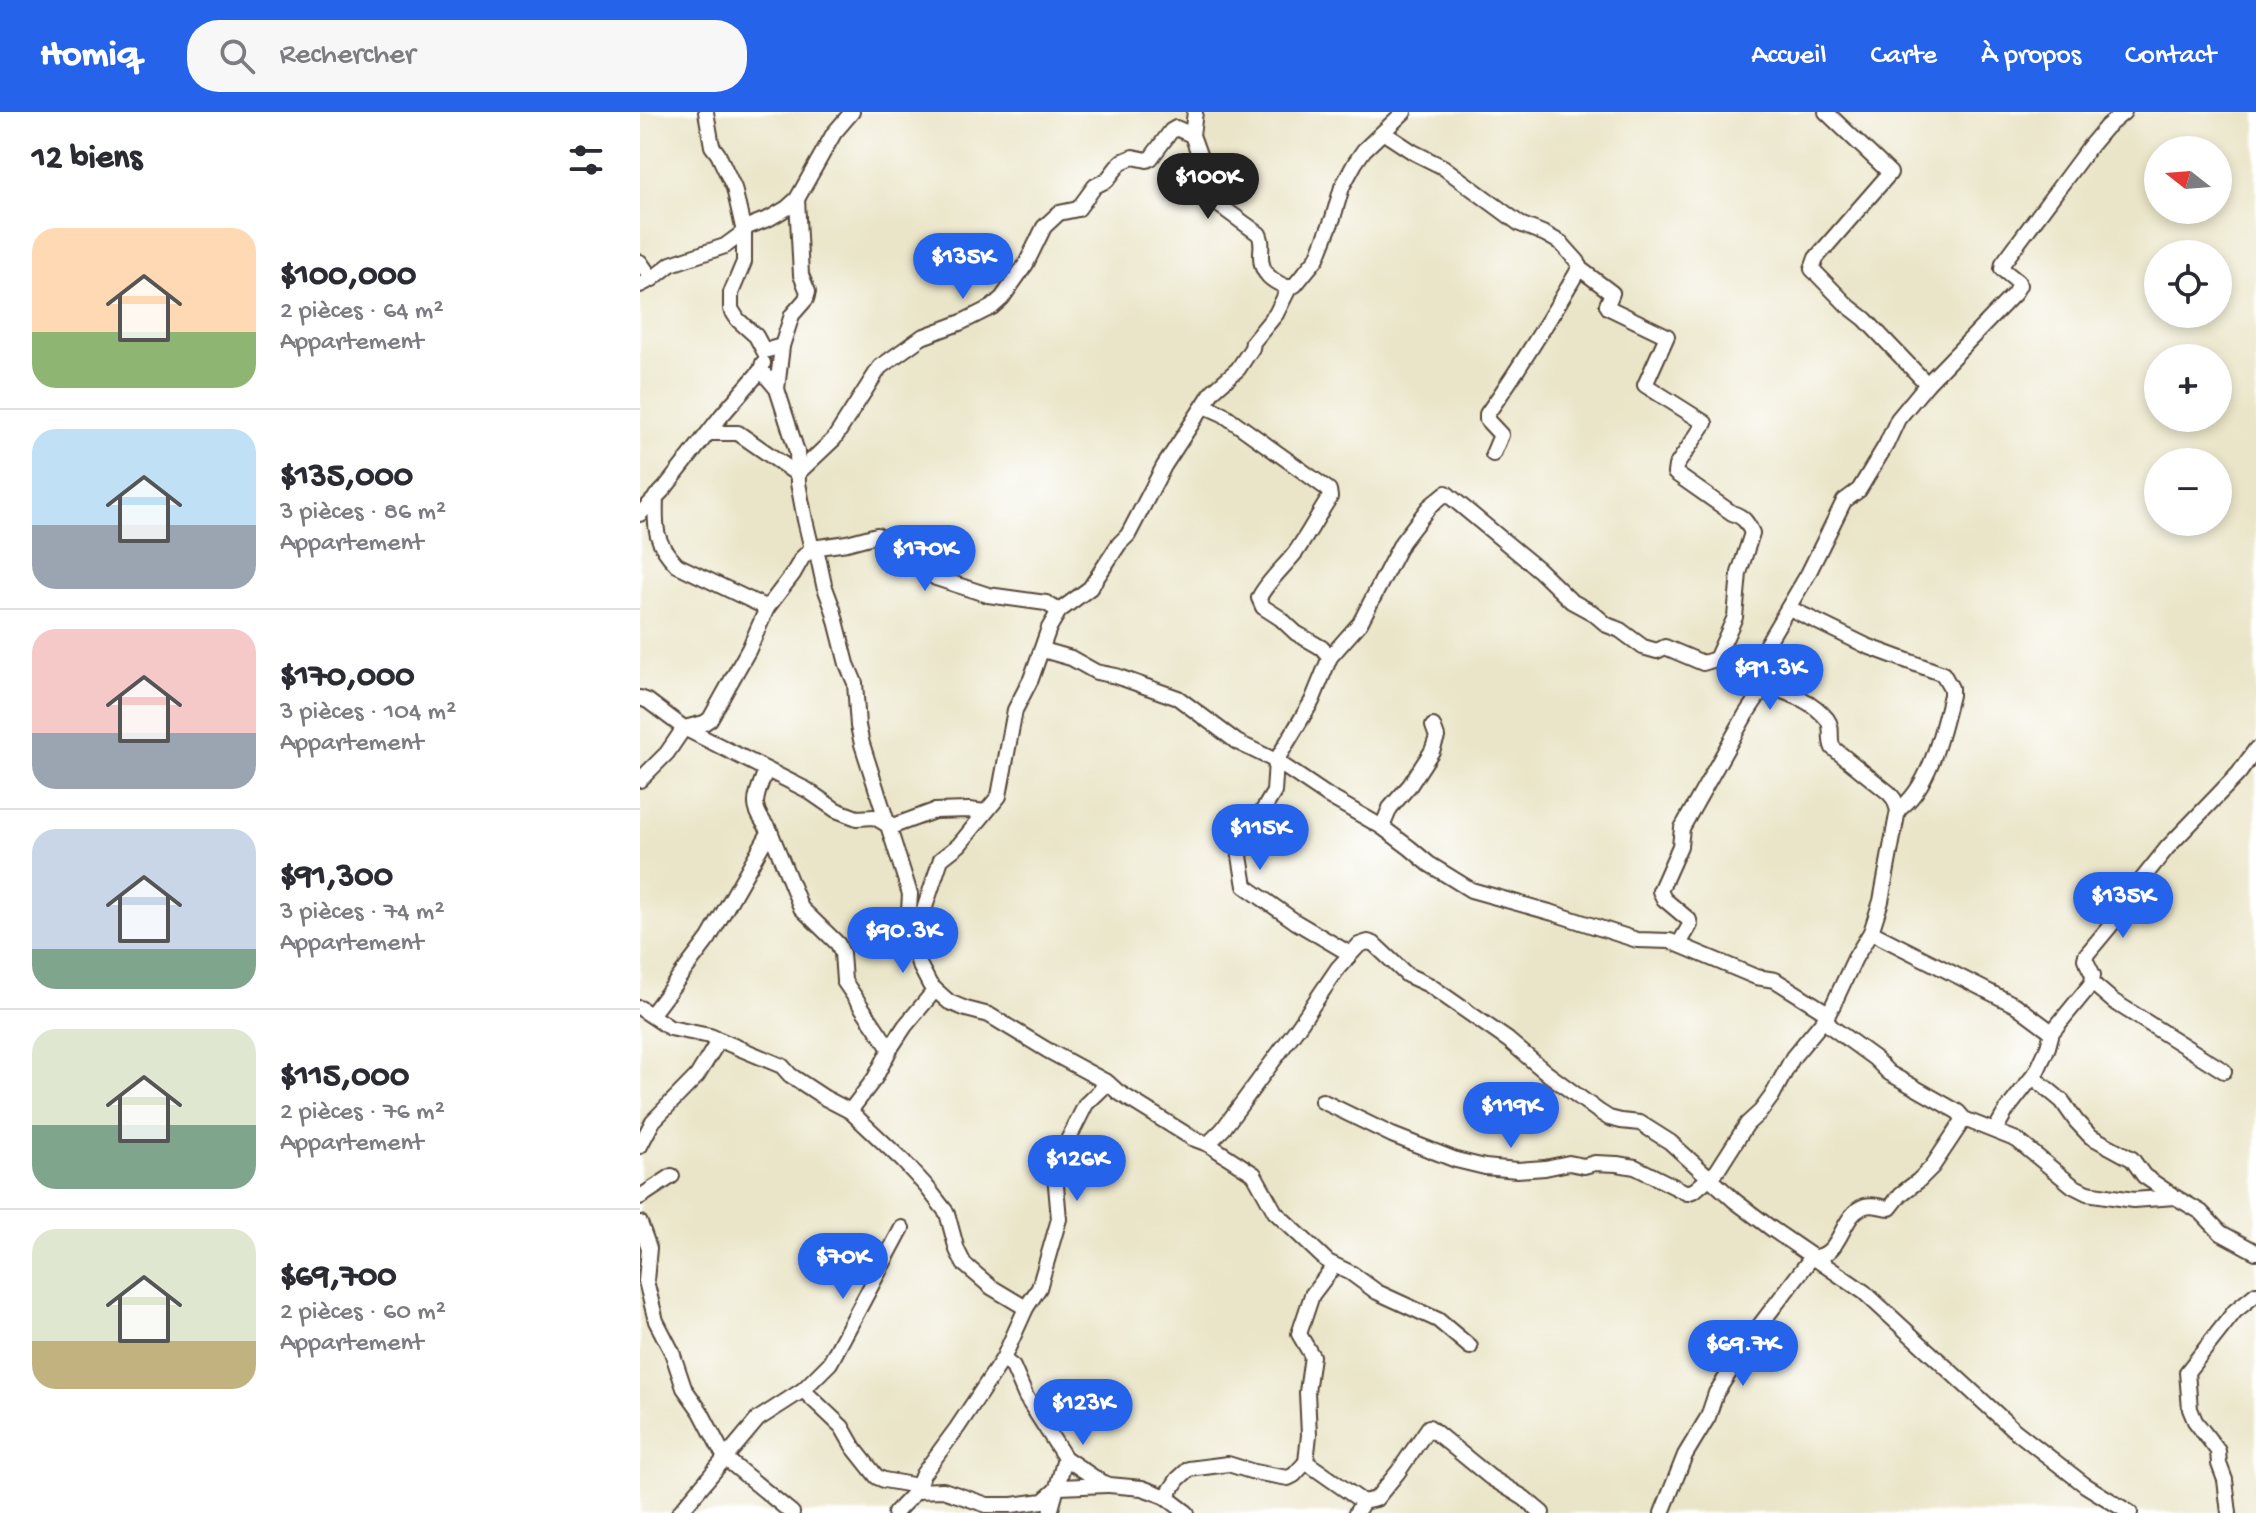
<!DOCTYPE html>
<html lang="fr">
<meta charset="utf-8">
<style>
body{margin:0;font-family:"Gochi Hand",sans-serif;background:#f7f7f7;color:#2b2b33;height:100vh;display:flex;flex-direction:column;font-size:30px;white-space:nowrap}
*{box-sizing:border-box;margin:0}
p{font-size:26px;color:#7c7c81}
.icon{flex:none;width:44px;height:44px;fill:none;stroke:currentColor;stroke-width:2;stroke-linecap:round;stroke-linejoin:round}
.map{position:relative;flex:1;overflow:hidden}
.panel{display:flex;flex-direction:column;background:#fff;width:640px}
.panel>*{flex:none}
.needle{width:52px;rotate:287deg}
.controls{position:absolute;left:1504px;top:24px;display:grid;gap:16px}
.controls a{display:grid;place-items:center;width:88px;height:88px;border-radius:50%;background:#fff;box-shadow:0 4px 12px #0003;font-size:40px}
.price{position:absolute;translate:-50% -68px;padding:0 18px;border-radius:28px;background:#2563eb;color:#fff;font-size:26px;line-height:52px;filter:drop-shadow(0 2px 4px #0008)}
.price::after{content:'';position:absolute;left:50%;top:48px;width:24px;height:18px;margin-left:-12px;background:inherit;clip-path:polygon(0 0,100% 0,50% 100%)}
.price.active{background:#222;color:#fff}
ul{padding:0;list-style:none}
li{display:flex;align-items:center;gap:24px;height:200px;padding:0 32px}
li+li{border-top:2px solid #e1e1e2}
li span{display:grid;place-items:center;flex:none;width:224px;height:160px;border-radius:24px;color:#555}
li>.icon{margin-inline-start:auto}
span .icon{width:96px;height:96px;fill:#fffc;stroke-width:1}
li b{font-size:34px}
h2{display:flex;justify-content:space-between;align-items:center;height:96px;padding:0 32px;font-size:34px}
header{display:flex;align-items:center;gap:48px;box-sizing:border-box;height:112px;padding:0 40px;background:#2563eb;color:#fff}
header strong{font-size:38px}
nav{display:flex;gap:44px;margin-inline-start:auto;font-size:28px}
.search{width:560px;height:72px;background:#f7f7f7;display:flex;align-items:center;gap:20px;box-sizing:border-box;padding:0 28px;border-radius:32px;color:#7c7c81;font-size:30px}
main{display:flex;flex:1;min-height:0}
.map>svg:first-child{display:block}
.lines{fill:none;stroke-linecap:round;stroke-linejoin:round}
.street-casing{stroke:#554638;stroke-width:18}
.street{stroke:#fff;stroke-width:14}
</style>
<header>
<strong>Homiq</strong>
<div class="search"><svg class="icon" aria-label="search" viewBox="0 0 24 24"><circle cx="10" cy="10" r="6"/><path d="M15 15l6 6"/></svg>Rechercher</div>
<nav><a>Accueil</a><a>Carte</a><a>À propos</a><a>Contact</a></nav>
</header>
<main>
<section class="panel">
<h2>12 biens<svg class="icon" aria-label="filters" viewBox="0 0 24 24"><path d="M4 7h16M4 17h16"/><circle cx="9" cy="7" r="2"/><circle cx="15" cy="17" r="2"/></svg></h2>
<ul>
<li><span style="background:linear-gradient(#ffd9b3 65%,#8fb573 0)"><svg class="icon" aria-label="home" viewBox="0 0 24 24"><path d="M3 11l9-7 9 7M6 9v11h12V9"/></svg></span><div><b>$100,000</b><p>2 pièces · 64 m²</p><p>Appartement</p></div></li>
<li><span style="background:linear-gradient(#bfe0f5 60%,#9aa5b1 0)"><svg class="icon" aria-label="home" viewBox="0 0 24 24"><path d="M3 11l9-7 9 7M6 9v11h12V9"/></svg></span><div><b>$135,000</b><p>3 pièces · 86 m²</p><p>Appartement</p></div></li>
<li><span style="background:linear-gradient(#f6c9c9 65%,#9aa5b1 0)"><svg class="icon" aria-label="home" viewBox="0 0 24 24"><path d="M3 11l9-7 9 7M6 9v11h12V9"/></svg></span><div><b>$170,000</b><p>3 pièces · 104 m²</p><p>Appartement</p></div></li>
<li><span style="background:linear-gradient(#c9d6e8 75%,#7fa58c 0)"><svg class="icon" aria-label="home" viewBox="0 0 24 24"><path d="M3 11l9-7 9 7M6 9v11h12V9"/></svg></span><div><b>$91,300</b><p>3 pièces · 74 m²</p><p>Appartement</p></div></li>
<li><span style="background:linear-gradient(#dfe7d0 60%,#7fa58c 0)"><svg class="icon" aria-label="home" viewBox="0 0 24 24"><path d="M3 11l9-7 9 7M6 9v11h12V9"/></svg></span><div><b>$115,000</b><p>2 pièces · 76 m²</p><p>Appartement</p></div></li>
<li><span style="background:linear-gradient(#dfe7d0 70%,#c2b280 0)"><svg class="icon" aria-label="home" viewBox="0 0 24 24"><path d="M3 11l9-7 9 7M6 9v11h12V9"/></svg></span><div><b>$69,700</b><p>2 pièces · 60 m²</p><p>Appartement</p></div></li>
</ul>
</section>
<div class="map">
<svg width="1616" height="1401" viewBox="0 0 1616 1401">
<rect width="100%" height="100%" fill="#fff"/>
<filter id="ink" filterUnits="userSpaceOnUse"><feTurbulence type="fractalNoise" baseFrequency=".0125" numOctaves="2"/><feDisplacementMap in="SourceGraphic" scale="16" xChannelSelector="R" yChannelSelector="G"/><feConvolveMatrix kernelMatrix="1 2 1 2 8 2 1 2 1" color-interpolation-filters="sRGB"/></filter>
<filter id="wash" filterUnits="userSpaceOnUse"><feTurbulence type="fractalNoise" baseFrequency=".006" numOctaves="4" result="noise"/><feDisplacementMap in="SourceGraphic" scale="32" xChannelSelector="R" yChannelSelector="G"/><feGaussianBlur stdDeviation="1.8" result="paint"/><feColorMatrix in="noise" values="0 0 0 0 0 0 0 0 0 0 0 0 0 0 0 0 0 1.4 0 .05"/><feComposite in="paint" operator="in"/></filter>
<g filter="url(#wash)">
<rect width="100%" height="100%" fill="#eae5c8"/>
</g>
<g filter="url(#ink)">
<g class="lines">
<!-- street casing -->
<g class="street-casing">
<g id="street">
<path d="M66 0 72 34 78 42 94 76 104 120V150L91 181V197L98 208 116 224 124 239 142 234"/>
<path d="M555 0 552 23 561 48 566 80 572 88 619 122C623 130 621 134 621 142 620 162 633 170 649 176"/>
<path d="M744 21 773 40 803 55 880 112 905 122 921 131 938 150 939 156 936 162C908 210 879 257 847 302V308L861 323 853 342"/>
<path d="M0 150 12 167"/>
<path d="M939 156 972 181 967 193 969 196 1027 224 1005 273 1065 311 1036 354 1035 361 1092 401C1104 405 1107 410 1112 421L1099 461 1095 505 1076 547"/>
<path d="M0 173 12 167 31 152 85 134 104 120 107 115 130 106 147 96 157 87 194 21 212 0"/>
<path d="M121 258 137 277 157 340 158 371 165 408 171 433 178 445 184 473 193 497 207 552 215 571 218 614 222 632 270 782 268 815 271 827 279 852 290 873 309 890 326 897 349 903 407 938 468 971 478 980 552 1026 568 1032 583 1017 658 915 698 856 719 833 728 830 734 832 767 863 789 873 868 928 908 962 958 999 969 1006 981 1009 1000 1011 1030 1030 1095 1089 1132 1117 1224 1180 1373 1317 1445 1373 1490 1401"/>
<path d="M1287 272 1374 182 1379 173 1378 170 1362 157 1363 151 1450 34 1466 15 1484 0"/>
<path d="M137 277 142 234 152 203 166 187 168 180 161 163 157 87"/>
<path d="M565 294 583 302 689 378 690 385C678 403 668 423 655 441 644 455 626 471 619 486L623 495 640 506 656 521 682 536 690 545"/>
<path d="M70 321H98L157 362 194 327 240 255 282 225 322 210 352 195 362 186 386 152 404 115 419 101 438 97 455 74 467 68 481 50 493 45 507 48 511 46 531 19 536 16 552 23"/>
<path d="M16 384C15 416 14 430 37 453L127 496"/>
<path d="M0 402 25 376 82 303 121 258 123 251"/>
<path d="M403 538 431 546 456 560 476 564 538 586 597 630 636 649 688 684 742 715 770 736 789 752 831 778 913 801 997 828 1030 829 1116 865 1135 868 1183 898 1190 914 1234 946 1249 961 1318 1000 1324 1007 1377 1028 1433 1074 1447 1081 1493 1088 1535 1085 1561 1100 1581 1121 1616 1140"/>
<path d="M0 586 8 589 44 616 167 678 196 698 217 706 234 705 246 712 256 713 294 699 329 698 345 700"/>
<path d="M0 668 27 641 44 616 64 611 70 607 109 537 127 496 153 462 162 446 172 436 207 431 237 423 296 466 348 483 406 491 419 499"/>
<path d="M742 715 750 696 770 673 792 639 797 625 793 614"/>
<path d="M130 719 161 796 198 832 202 841 204 869 250 937"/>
<path d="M1231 820 1377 894 1412 920"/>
<path d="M271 827 276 822 301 747 319 733 359 684 375 598 391 567 409 516 419 499 450 476 479 432 488 423 524 354 573 279 598 257 612 236 613 230 636 202 649 176 655 173 677 146 693 106 702 75 715 51 724 38 764 0"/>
<path d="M1039 832 1050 813 1049 808 1024 787 1020 779 1040 734 1042 716 1106 602 1118 584 1124 572 1122 546 1125 535 1168 462 1204 389 1219 378 1246 333 1258 307 1287 272 1225 207 1207 193 1172 157 1176 146 1250 61 1186 0"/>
<path d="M710 842 656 810 605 774 600 744 605 728 620 709 622 700 634 680 636 649 672 589 690 545 720 511 762 430 789 395 806 381 899 458 931 489 953 501 967 513 980 518 1003 535 1017 539 1025 535 1063 551 1076 547C1088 552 1097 561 1109 567 1136 579 1167 582 1187 607 1194 616 1188 627 1193 636L1249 681 1254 687 1258 698"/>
<path d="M1452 871 1473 889 1584 959"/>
<path d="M0 896 30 916 70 924 142 954 150 963 185 986 210 999 263 1049 286 1074 307 1101 317 1138 324 1152 351 1175 386 1196"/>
<path d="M11 903 69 826 130 719C109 693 115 688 126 658"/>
<path d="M1393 965 1422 989 1436 1009 1450 1024 1492 1047 1504 1064 1535 1085"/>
<path d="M682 989 752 1023 816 1048 845 1055 877 1058 905 1056 929 1051 944 1054 955 1051 977 1052 995 1055 1047 1081 1055 1078 1077 1059 1107 1012 1121 999 1132 984 1153 945 1187 904 1193 893 1215 846 1231 820 1241 789 1258 698C1290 676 1302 619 1311 583V576L1303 562 1227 534 1149 496"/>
<path d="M210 999 235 966 250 937 265 914 295 878"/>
<path d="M1355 1018 1366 999 1397 959 1408 935 1412 920 1452 871 1453 863 1445 847 1446 843 1476 807 1483 791 1527 736 1599 661 1616 637"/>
<path d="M568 1032 614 1062 635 1100 688 1150 711 1161 737 1180 798 1208 830 1235"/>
<path d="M0 1034 13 1009 57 964 79 928"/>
<path d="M0 1085 32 1064"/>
<path d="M0 1111 9 1136 6 1169 16 1209 32 1240 44 1276 61 1300 85 1346 152 1401"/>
<path d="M694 1154 672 1183 659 1222 672 1244 667 1280 669 1323 666 1350 723 1390"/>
<path d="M363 1247 373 1255 386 1285 425 1346 461 1370 469 1373 502 1376 516 1381 526 1385 547 1401"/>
<path d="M163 1278 202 1315 214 1336 237 1365 244 1368 278 1374"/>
<path d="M276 1379 303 1378 347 1393H372L403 1389 419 1375 467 1373"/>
<path d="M526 1385 538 1367 549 1357 588 1352 614 1360 648 1366 654 1363 666 1350"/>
<path d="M39 1401 118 1307 163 1278 190 1251 262 1116"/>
<path d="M255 1401 276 1379 283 1362 317 1316 363 1247 386 1196 399 1176 419 1107 415 1062 417 1050 446 992 468 971"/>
<path d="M410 1401 425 1346"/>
<path d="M716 1401 723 1390 736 1387 758 1360 789 1315 850 1365 884 1386 902 1401"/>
<path d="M1022 1401 1045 1343 1068 1305 1076 1281 1120 1213 1172 1145C1202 1146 1200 1102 1225 1094 1235 1091 1241 1096 1250 1096L1261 1082 1278 1069 1292 1055 1324 1007"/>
<path d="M1589 1401 1585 1368 1579 1352 1578 1339 1555 1309 1550 1297 1547 1260 1595 1199 1616 1182"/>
</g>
</g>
<!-- street -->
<use href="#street" class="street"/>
</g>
</g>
</svg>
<div class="controls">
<a><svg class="needle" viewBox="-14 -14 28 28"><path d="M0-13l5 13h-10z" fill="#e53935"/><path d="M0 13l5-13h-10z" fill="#7c7c81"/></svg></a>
<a><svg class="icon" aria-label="locate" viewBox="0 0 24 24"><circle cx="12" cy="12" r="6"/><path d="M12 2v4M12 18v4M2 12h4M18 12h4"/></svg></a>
<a>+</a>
<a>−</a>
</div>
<b class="price active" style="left:568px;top:109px">$100K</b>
<b class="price" style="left:323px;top:189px">$135K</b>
<b class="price" style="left:285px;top:481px">$170K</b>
<b class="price" style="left:1130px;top:600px">$91.3K</b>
<b class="price" style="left:620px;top:760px">$115K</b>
<b class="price" style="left:1483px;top:828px">$135K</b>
<b class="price" style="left:263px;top:863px">$90.3K</b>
<b class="price" style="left:871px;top:1038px">$119K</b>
<b class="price" style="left:437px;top:1091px">$126K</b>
<b class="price" style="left:203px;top:1189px">$70K</b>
<b class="price" style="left:1103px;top:1276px">$69.7K</b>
<b class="price" style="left:443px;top:1335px">$123K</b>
</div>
</main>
